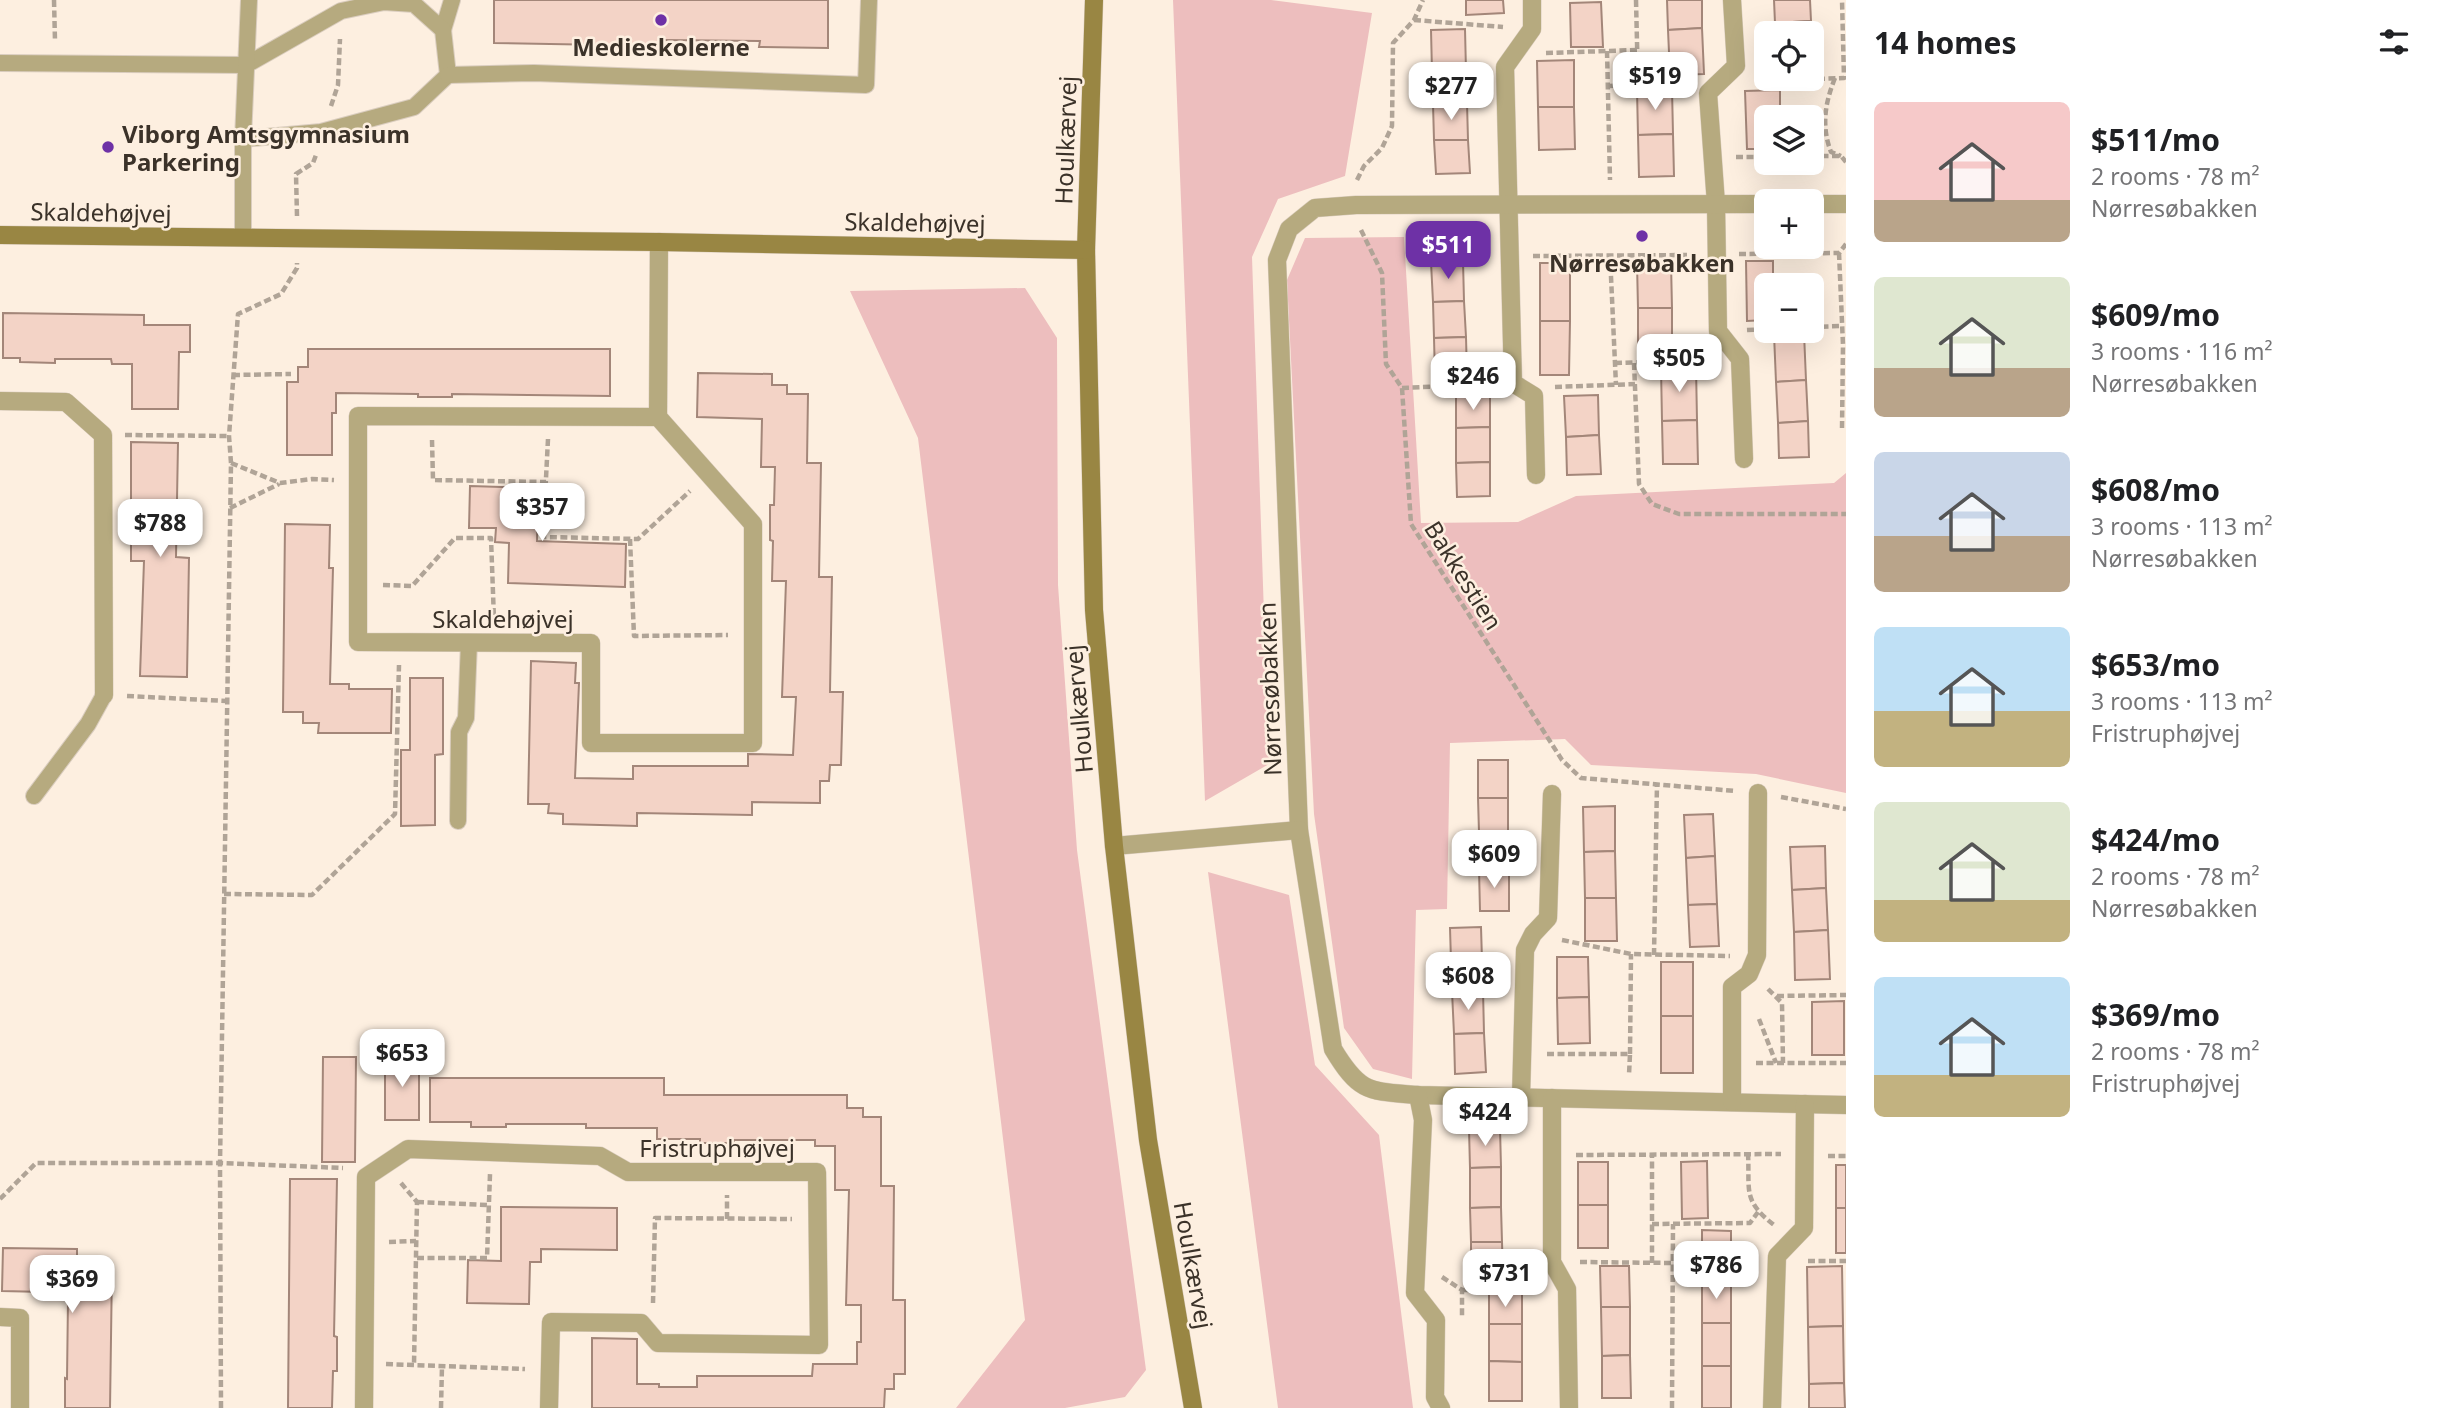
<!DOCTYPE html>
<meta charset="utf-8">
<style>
body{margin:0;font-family:"Noto Sans",sans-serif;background:#f2f2f2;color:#202124;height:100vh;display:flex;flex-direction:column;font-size:26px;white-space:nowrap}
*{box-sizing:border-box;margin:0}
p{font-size:23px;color:#757577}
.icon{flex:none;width:38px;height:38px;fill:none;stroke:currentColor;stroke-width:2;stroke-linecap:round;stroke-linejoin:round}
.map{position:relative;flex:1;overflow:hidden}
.panel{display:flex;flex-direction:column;background:#fff;width:595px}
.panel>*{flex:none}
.buttons{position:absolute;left:1754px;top:21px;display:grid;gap:14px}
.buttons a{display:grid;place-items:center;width:70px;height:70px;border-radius:10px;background:#fff;box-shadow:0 7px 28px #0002;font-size:35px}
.price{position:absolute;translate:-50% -60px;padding:0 16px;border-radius:14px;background:#fff;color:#222;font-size:23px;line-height:46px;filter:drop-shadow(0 2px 4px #0008)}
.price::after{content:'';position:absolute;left:50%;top:42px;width:21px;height:16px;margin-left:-10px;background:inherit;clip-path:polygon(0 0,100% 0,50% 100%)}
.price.on{background:#6e31a6;color:#fff}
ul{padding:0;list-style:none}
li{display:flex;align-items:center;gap:21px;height:175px;padding:0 28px}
li span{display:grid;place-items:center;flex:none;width:196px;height:140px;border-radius:10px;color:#555}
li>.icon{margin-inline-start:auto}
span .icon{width:84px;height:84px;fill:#fffc;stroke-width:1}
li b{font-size:30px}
h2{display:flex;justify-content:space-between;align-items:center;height:84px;padding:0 28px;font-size:30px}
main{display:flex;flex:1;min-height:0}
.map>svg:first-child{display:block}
.green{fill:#edbebe}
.building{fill:#f3d3c6;stroke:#a38679;stroke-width:2}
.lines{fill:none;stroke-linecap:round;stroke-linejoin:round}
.lane-casing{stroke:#dacdbf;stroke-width:18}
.street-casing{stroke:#dacdbf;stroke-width:19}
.secondary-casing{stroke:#dacdbf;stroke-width:19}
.path{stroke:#b0a497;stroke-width:4.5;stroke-dasharray:7 3.5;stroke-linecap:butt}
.lane{stroke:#b6aa7f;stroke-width:16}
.street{stroke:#b6aa7f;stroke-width:18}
.secondary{stroke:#998643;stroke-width:18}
.poi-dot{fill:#6e31a6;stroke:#fdefe0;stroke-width:2.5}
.labels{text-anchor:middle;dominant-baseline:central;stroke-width:5;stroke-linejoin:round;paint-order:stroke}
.poi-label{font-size:24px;font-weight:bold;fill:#3b3229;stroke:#fdefe0}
.street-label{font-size:24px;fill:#3b3229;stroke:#fdefe0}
</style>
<main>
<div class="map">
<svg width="1846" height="1408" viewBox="0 0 1846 1408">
<rect width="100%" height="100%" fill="#fdefe0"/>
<!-- green -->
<g class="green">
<path d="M1173 0H1271L1372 13 1345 176 1278 199 1252 257 1269 764 1205 801Z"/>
<path d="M1404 237 1421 523 1518 522 1576 496 1834 483 1846 473V793L1756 774 1591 765 1565 739 1450 743 1447 909 1416 910 1412 1079 1373 1069 1344 1028 1314 814 1287 280 1305 238Z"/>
<path d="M1025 288 1057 338 1058 585 1077 850 1146 1370 1125 1397 1065 1408H956L1025 1320 918 438 850 291Z"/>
<path d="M1208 872 1289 895 1315 1065 1379 1135 1413 1408H1278Z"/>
</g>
<!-- building -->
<g class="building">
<path d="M494 0H828V48L759 47 760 41 663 40 662 46 494 43Z"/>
<path d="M1466 0H1503L1504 13 1466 15Z"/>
<path d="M1667 0H1702V28L1668 30Z"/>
<path d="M1774 0H1810L1811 21 1775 23Z"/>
<path d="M1601 2 1603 47H1571L1570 3Z"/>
<path d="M1811 21 1814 74H1811V33H1775V23Z"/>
<path d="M1702 28 1704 74 1670 75 1668 30Z"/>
<path d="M1465 29 1466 71 1432 72 1431 30Z"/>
<path d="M1574 60V107H1538L1537 61Z"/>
<path d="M1466 71 1467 103 1433 104 1432 72Z"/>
<path d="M1672 89 1673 134 1638 135 1637 90Z"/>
<path d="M1780 90V117H1766V149H1747L1745 91Z"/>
<path d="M1467 103 1468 140H1434L1433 104Z"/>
<path d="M1538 107H1574L1575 149 1539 150Z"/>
<path d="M1673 134 1674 176 1639 177 1638 135Z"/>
<path d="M1434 140H1468L1470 173 1436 174Z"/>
<path d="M1462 231 1463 261 1431 262 1430 233Z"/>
<path d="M1463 261 1464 301 1433 302 1431 262Z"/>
<path d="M1746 261H1773V285H1766V320L1747 321Z"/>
<rect x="1540" y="263" width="30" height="58"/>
<path d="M1637 263H1671L1672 308H1638Z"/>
<path d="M1464 301 1466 337 1434 338 1433 302Z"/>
<path d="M1638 308H1672V352L1638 353Z"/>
<path d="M3 313 144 315V325H190V352H179L178 409H132V364H112L111 359H55V363L20 362V358H3Z"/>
<path d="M1540 321H1570L1569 375H1540Z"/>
<path d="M1804 333 1806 380 1776 382 1774 334Z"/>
<path d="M1466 337 1467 376 1435 377 1434 338Z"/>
<path d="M308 349H610V396L452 394V397H418V394L336 393V413H332V455H287V382H298V367H308Z"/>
<path d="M1696 367 1697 420 1662 421 1661 368Z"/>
<path d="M698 373 772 374V385H787V394H808L807 463H821L819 577H832L830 692H843L841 765H830L829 781H820V803L752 802V815L637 813V826L563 824V814L548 813 549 804H528L531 661 576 663 575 683H579L575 778 633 779V766H748V754L793 755 796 697H782L786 581H772L773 541 770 540V505H774L775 467H761L762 419 697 417Z"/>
<path d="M1806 380 1808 421 1778 423 1776 382Z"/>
<path d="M1598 395 1599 435 1566 437 1564 396Z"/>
<path d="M1456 397H1490V427L1456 428Z"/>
<path d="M1697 420 1698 464H1663L1662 421Z"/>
<path d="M1808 421 1809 457 1779 458 1778 423Z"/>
<path d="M1490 427V462L1456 463V428Z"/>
<path d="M1599 435 1601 474 1567 475 1566 437Z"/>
<path d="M131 442 178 443 176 557 189 558 187 677 140 676 144 561H131Z"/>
<path d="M1490 462V496L1457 497 1456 463Z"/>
<path d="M470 486 538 488 537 541 626 544 625 587 508 583 509 543 495 542 496 528H469Z"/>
<path d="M285 524 330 525 329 568H333L330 684H349V689H392L391 733H318L319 723H303V712H283Z"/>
<path d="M410 678H443V754L435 755V825L401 826V750H410Z"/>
<rect x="1478" y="760" width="30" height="38"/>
<path d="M1478 798H1508V832H1479Z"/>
<path d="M1615 806V851L1584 852 1583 807Z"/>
<path d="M1713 814 1715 856 1686 858 1684 815Z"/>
<path d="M1479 832H1508L1509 868 1479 869Z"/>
<path d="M1825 846 1826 888 1792 890 1790 847Z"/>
<path d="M1615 851 1616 898H1585L1584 852Z"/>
<path d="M1715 856 1717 904 1688 905 1686 858Z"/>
<path d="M1509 868V911H1480L1479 869Z"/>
<path d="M1826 888 1828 930 1794 932 1792 890Z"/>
<path d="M1585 898H1616L1617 941H1585Z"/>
<path d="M1717 904 1719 946 1690 947 1688 905Z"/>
<path d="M1481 927 1482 960 1451 961 1450 928Z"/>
<path d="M1828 930 1830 979 1795 980 1794 932Z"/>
<path d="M1557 957H1588L1589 997 1557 998Z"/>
<path d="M1482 960 1483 990 1452 991 1451 961Z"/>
<rect x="1661" y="962" width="32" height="54"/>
<path d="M1483 990 1484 1033 1454 1034 1452 991Z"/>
<path d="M1589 997 1590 1043 1558 1044 1557 998Z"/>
<path d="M1844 1001V1055H1812V1002Z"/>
<rect x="1661" y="1016" width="32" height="57"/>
<path d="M1484 1033 1486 1072 1455 1074 1454 1034Z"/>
<path d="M323 1057H356L355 1162H322Z"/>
<rect x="385" y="1058" width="34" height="62"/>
<path d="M430 1078H664V1095H847V1108H863V1117H881V1186H894L893 1300H905V1374H894V1389H885L884 1408H592V1338L637 1339V1384H659V1387H697V1376H812L813 1364H857V1342H861V1305H846L849 1190H835V1146H815V1140H734V1143H700V1139H657V1128H586V1124H506V1127H471V1122H430Z"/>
<path d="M1500 1128 1501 1167 1470 1168 1469 1129Z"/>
<path d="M1707 1161 1708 1218 1682 1219 1681 1162Z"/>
<rect x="1578" y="1162" width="30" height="43"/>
<rect x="1836" y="1165" width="10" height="43"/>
<path d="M1501 1167V1207L1470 1208V1168Z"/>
<path d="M290 1179H337L334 1336 337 1337V1371H333L332 1408H288Z"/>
<rect x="1578" y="1205" width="30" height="43"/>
<path d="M501 1207 617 1208V1250L541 1249V1262H530L529 1304 467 1303 468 1260 501 1261Z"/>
<path d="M1501 1207 1502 1242H1471L1470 1208Z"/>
<rect x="1836" y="1208" width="10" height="45"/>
<path d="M1702 1230 1731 1231V1280L1702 1279Z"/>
<path d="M1471 1242H1502L1503 1278 1471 1279Z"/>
<path d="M3 1248 77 1249V1259L93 1260 92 1268H112L110 1408H65V1378L67 1379 68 1299 45 1298V1292L2 1291Z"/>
<path d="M1600 1266H1629L1630 1307H1601Z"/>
<path d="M1842 1266 1843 1326 1808 1327 1807 1267Z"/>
<path d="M1702 1279 1731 1280V1323H1702Z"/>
<path d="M1489 1293 1522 1294V1324H1489Z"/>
<path d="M1601 1307H1630V1355L1602 1356Z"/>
<rect x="1702" y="1323" width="29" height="43"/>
<path d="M1489 1324H1522V1362L1489 1361Z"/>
<path d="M1843 1326 1844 1383 1809 1384 1808 1327Z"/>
<path d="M1630 1355 1631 1398H1602V1356Z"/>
<path d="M1489 1361 1522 1362V1401H1489Z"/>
<rect x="1702" y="1366" width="29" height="42"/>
<path d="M1844 1383 1845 1408H1809V1384Z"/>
</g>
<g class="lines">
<!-- lane casing -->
<g class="lane-casing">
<g id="lane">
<path d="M443 30 452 0"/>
<path d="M0 63 246 65 341 11 384 2 414 4 443 30 448 75 414 107 321 132 243 139"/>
<path d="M448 75 534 73 866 85 869 0"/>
<path d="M243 238V139L249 0"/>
<path d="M34 796 88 724 104 695"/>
<path d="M458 821 459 732 466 718 469 642"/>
</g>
</g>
<!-- street casing -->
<g class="street-casing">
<g id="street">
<path d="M1532 0V29L1505 67 1513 383 1534 396 1536 475"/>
<path d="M1732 0 1736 66 1708 93 1716 204 1718 331 1740 359 1744 459"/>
<path d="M1766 204 1356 205 1315 208 1289 229 1277 260 1299 830 1333 1049C1360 1094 1369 1091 1418 1095L1846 1105"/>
<path d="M1811 204H1846"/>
<path d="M0 401 66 402 103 435 104 695"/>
<path d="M658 417 358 416V642L591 643V743H753V524L658 417 659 242"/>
<path d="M1114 846 1299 830"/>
<path d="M1418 1095 1423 1120 1415 1293 1436 1320 1435 1397 1441 1408"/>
<path d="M1521 1097 1525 950 1533 934 1548 918 1552 794"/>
<path d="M1552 1098V1262L1567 1289 1569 1408"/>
<path d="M1732 1102V987L1749 974 1757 955 1758 793"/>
<path d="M0 1317 20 1318V1408"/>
<path d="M364 1408 366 1177 408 1149 600 1156 628 1172H817L819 1345 658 1343 641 1323 551 1322 549 1408"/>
<path d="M1772 1408 1777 1256 1804 1228 1805 1104"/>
</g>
</g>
<!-- secondary casing -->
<g class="secondary-casing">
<g id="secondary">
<path d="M1094 0 1086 250 1094 610 1114 846 1148 1140 1193 1408"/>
<path d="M0 235 659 242 1086 250"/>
</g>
</g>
<!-- path -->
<g class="path">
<path d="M54 0 55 41"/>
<path d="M1636 0 1638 84"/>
<path d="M1414 20 1503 27"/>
<path d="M1607 51 1610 180"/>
<path d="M1546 53 1637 50"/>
<path d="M1835 78C1825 103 1821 126 1831 152L1841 156"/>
<path d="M1755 81 1844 78 1842 0"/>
<path d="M1608 86 1687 83"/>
<path d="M331 106 338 85 340 39"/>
<path d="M1811 156H1841L1846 162"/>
<path d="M1736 157H1766"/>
<path d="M1357 180 1364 166 1382 148 1392 126 1393 43 1414 20 1423 0"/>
<path d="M297 216 296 174 313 163 316 155"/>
<path d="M1361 230 1382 273 1386 364 1402 388 1411 524 1562 760 1581 778 1735 791"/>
<path d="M1839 253 1843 345 1842 429"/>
<path d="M1739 254 1839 253 1846 244"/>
<path d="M1610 255 1616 385"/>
<path d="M1533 256 1692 255"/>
<path d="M1811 327 1842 326"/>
<path d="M1747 330 1766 329"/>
<path d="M1615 363 1708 360"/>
<path d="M1634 363 1639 484 1652 504 1679 514H1846"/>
<path d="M233 375 291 374"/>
<path d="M1555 387 1635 384"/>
<path d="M1402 388 1488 384"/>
<path d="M125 435 229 436"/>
<path d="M548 439 543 537 638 539 690 491"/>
<path d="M432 440 433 480 546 482"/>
<path d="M231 463 280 483 312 479 334 480"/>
<path d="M230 508 279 484"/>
<path d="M630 539 634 636 728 635"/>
<path d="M383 585 412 586 455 538H491L494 620"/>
<path d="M127 696 227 701"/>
<path d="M1781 797 1846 809"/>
<path d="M224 894 312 895 395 814 399 665"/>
<path d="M1562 940 1631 954 1730 956"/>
<path d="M1654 955 1657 783"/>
<path d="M1768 989 1782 1003 1783 1063"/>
<path d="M1777 996 1846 995"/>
<path d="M1759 1019 1776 1063"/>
<path d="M1547 1054H1630L1629 1075"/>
<path d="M1630 1054 1631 954"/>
<path d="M1756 1063H1846"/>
<path d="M1748 1153C1750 1191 1742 1200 1774 1225"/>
<path d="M1576 1155 1781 1154"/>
<path d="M1828 1156H1846"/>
<path d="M401 1183 417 1202 414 1365"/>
<path d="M0 1199 36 1163H220L343 1168"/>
<path d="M417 1202 488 1205"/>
<path d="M727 1219V1195"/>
<path d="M1652 1224 1750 1223 1758 1212"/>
<path d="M389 1242 416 1241"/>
<path d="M417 1258H487L490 1174"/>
<path d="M1808 1261H1846"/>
<path d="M1580 1262 1673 1263"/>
<path d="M1652 1263V1155"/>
<path d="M1442 1277 1462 1290V1316"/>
<path d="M1462 1290H1538"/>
<path d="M653 1303 655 1218 792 1219"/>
<path d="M386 1364 525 1369"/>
<path d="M221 1408 220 1163 231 463 229 436 238 314 281 294 297 268V263"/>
<path d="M441 1408 442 1366"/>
<path d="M1672 1408 1673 1224"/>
</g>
<!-- lane -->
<use href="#lane" class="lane"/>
<!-- street -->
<use href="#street" class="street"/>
<!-- secondary -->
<use href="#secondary" class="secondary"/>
</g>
<!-- markers -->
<g class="poi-dot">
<circle cx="661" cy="20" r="7"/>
<circle cx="108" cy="147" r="7"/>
<circle cx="1642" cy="236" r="7"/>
</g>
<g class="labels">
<!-- poi labels -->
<g class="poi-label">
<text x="661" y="46">Medieskolerne</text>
<text x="122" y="133" text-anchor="start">Viborg Amtsgymnasium<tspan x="122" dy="28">Parkering</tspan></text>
<text x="1642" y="262">Nørresøbakken</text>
</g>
<!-- street labels -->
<g class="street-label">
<text transform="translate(1065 140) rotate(-88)">Houlkærvej</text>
<text transform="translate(101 212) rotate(1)">Skaldehøjvej</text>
<text transform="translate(915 222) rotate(1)">Skaldehøjvej</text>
<text transform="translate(1464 575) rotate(58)">Bakkestien</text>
<text x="503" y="618">Skaldehøjvej</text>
<text transform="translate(1269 689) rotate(-92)">Nørresøbakken</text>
<text transform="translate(1078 709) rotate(-95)">Houlkærvej</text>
<text x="717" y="1147">Fristruphøjvej</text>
<text transform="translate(1194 1265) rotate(80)">Houlkærvej</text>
</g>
</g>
</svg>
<div class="buttons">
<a><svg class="icon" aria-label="locate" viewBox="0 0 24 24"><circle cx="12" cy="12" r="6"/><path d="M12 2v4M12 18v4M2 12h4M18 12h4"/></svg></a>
<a><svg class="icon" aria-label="layers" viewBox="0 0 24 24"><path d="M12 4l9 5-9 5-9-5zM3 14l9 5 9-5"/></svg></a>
<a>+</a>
<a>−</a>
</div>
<b class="price" style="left:1655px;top:112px">$519</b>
<b class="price" style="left:1451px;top:122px">$277</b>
<b class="price on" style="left:1448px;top:281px">$511</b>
<b class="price" style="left:1679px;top:394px">$505</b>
<b class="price" style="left:1473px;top:412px">$246</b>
<b class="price" style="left:542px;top:543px">$357</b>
<b class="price" style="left:160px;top:559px">$788</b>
<b class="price" style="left:1494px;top:890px">$609</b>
<b class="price" style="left:1468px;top:1012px">$608</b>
<b class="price" style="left:402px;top:1089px">$653</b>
<b class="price" style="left:1485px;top:1148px">$424</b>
<b class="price" style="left:1716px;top:1301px">$786</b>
<b class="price" style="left:1505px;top:1309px">$731</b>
<b class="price" style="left:72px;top:1315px">$369</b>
</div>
<section class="panel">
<h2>14 homes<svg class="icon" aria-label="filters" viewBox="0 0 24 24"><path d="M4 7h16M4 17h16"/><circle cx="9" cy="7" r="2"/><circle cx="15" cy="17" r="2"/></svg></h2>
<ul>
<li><span style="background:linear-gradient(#f6c9c9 70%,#b9a48a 0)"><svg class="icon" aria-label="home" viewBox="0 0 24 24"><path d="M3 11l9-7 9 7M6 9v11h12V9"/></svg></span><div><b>$511/mo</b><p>2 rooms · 78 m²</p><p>Nørresøbakken</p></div></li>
<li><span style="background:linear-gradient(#dfe7d0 65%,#b9a48a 0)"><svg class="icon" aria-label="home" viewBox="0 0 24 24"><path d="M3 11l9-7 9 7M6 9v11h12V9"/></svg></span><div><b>$609/mo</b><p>3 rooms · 116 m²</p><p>Nørresøbakken</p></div></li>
<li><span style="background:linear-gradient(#c9d6e8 60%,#b9a48a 0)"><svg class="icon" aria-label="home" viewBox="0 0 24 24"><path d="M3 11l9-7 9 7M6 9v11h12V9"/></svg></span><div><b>$608/mo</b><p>3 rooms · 113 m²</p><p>Nørresøbakken</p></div></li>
<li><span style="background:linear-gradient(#bfe0f5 60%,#c2b280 0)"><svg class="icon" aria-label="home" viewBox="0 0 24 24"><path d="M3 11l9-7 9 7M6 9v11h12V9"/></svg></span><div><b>$653/mo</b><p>3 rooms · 113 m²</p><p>Fristruphøjvej</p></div></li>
<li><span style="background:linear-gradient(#dfe7d0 70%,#c2b280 0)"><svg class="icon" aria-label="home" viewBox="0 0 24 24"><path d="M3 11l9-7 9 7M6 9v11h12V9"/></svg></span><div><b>$424/mo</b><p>2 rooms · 78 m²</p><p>Nørresøbakken</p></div></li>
<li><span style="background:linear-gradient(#bfe0f5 70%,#c2b280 0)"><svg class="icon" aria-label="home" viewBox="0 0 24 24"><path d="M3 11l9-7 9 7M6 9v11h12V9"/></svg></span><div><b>$369/mo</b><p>2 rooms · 78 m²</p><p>Fristruphøjvej</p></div></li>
</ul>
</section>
</main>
